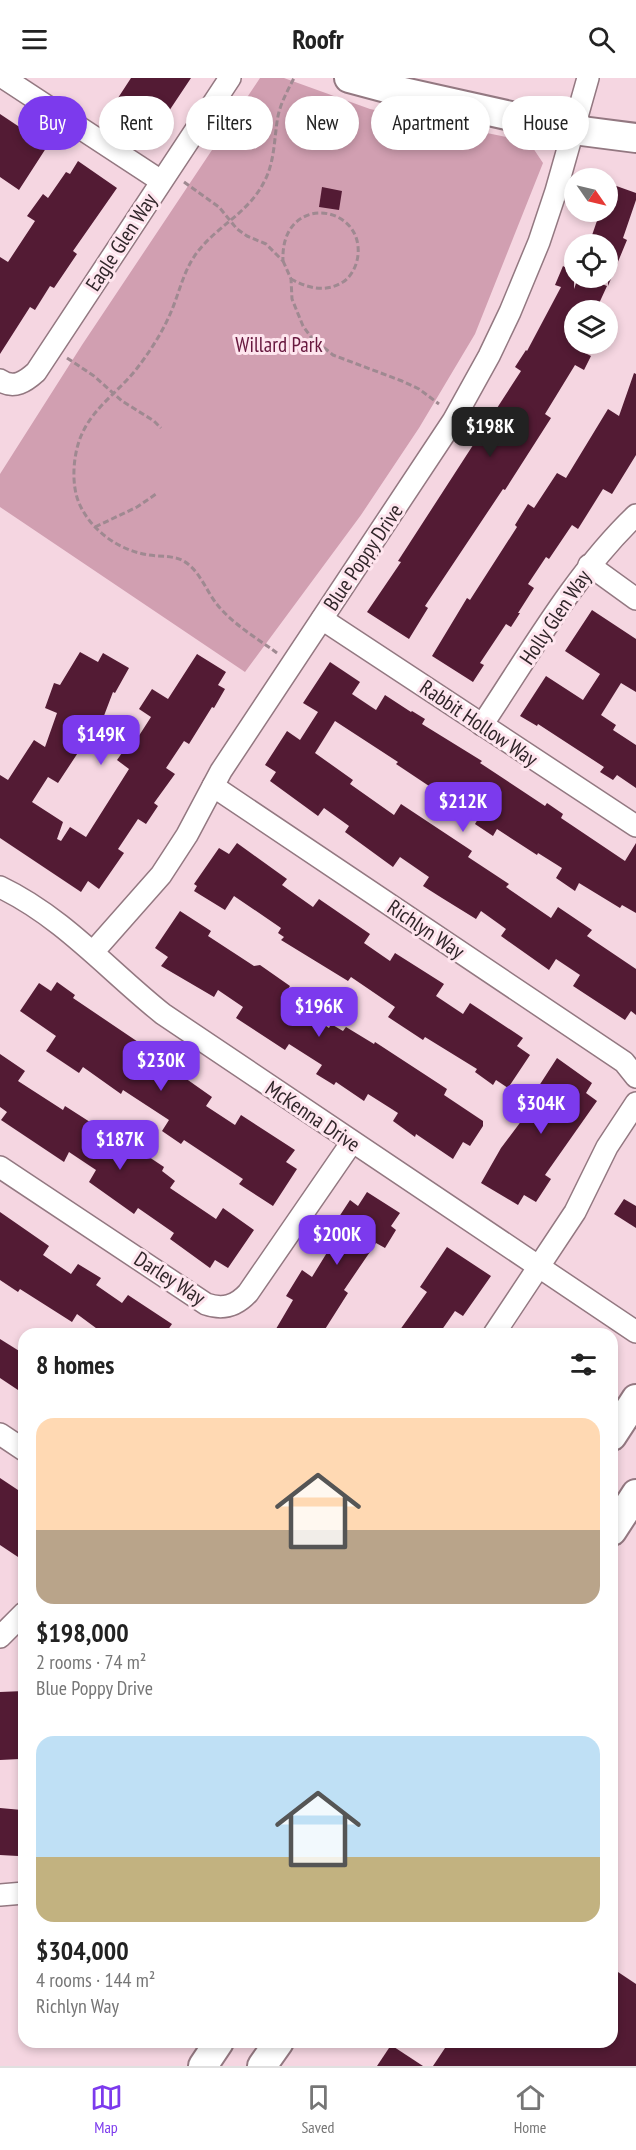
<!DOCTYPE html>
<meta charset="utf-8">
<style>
body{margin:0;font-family:"PT Sans Narrow",sans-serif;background:#f6f6f6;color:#222;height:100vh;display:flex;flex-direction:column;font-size:22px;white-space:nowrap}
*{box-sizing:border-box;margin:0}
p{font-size:20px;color:#767676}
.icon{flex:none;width:33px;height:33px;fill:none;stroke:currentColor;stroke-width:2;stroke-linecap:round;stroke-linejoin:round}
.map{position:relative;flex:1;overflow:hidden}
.drawer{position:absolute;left:18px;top:1250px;width:600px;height:720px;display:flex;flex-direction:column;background:#fff;border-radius:18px;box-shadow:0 3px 9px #0003}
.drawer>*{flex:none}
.top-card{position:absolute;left:18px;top:18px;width:600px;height:54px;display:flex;gap:12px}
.needle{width:39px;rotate:124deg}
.tools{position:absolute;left:564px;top:90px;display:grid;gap:12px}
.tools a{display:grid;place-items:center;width:54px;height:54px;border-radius:50%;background:#fff;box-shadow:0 3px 9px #0003;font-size:30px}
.price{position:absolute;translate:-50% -51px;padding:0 14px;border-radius:12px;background:#7c3aed;color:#fff;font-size:20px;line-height:39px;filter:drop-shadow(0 2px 3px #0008)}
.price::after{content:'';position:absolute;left:50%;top:36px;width:18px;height:14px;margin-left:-9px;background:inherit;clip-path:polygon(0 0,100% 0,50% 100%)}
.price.on{background:#222;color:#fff}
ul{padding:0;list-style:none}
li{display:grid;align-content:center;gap:12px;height:318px;padding:0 18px}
li span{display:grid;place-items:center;height:186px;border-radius:18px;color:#555}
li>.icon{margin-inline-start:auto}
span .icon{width:108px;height:108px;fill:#fffc;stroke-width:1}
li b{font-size:26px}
h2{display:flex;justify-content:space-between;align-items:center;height:72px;padding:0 18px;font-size:26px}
.pill{padding:0 21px;border-radius:27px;background:#fff;box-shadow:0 3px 9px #0003;font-size:21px;line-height:54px}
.pill.on{background:#7c3aed;color:#fff}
header{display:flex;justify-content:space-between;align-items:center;height:78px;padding:0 18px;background:#fff;font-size:27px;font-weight:600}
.menu{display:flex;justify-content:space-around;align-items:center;height:84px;border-top:2px solid #e0e0e0;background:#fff;font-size:16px;color:#767676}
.menu a{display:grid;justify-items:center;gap:3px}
.menu .on{color:#7c3aed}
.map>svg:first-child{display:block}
.green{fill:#d19fb1}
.building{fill:#531b34}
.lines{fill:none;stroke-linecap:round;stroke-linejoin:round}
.street-casing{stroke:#937881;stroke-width:24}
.secondary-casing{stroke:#937881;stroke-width:32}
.path{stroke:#9f8991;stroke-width:3;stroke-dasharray:6 3;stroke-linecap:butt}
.street{stroke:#fff;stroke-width:21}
.secondary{stroke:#fff;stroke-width:28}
.labels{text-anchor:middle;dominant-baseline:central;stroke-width:6;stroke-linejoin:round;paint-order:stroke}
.street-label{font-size:21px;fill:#31262a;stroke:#fee5ee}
.park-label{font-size:21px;fill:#68193f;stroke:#fee5ee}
</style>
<header><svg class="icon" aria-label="menu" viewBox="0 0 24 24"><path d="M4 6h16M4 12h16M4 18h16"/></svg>Roofr<svg class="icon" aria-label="search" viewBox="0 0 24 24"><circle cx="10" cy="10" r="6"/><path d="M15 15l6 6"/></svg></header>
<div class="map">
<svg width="636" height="1988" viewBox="0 0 636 1988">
<rect width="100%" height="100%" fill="#f5d6e1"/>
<!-- green -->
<path class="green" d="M260 0H284L370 31 516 61 533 70 543 85 475 256 419 350 361 437 245 594 0 429V396L82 267Z"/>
<!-- building -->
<g class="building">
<path d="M131 0H191L149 63 110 37 118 24 116 23Z"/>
<path d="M0 36 33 58 36 55 50 64 19 112 0 99Z"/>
<path d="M78 83 117 110 73 173 77 176 54 210 50 208 35 232 30 229 0 276V179L8 184 35 143 27 138 43 116 48 120 66 94 70 96Z"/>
<path d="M608 105 636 115V122L623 160 627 162 608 208V166H589L600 134H608Z"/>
<path d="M322 109 342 113 339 132 319 129Z"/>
<path d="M574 183V211L578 200H587L607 208 596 232H574V266H588L583 274 591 278 584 292 575 287 545 336 551 340 505 412 503 411 425 528 428 530 409 561 367 534 401 484 398 483 521 293 515 289 526 272 527 273 561 209 555 207 563 188 570 192Z"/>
<path d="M634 295 636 296V377L612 416 603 411 578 451 572 447 549 481 546 479 528 506 534 510 518 535H520L511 549 506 546 480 585 484 587 473 604 432 578 467 520 470 522 517 449 515 447 528 426 534 430 557 395 566 400 608 331 619 338Z"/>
<path d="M592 532 636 561V614L621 605 601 637 616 647 613 652 636 667V710L617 697 613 702 600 694 604 689 538 646 537 648 520 638 546 598 583 622 600 596 565 573Z"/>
<path d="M80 574 98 584 103 575 129 590 115 615 113 614 94 664 87 661 58 705 48 699 32 724 63 744 57 761 61 763 70 749 86 759 129 691 117 682 129 665 133 667 151 639 139 631 152 611 168 621 197 576 226 594 218 607 225 611 214 630 212 629 189 666 184 663 166 690 175 696 154 725 158 728 146 746 138 741 118 771 124 775 99 811 88 803 81 814 0 760V697L8 702 34 662 45 669 57 635 45 630 54 605 60 607Z"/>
<path d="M330 584 360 604 352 616 376 632 385 617 411 634 412 633 425 641 422 646 482 683 480 685 545 728 547 725 563 736 561 740 625 783 636 765V835L622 827 620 830 579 805 575 813 556 800 562 790 538 775 537 777 497 751 493 758 475 746 481 736 444 712 441 716 396 686 398 684 335 643 315 675 353 702 350 706 394 737 401 726 472 773 468 779 509 806 506 809 551 840 558 829 592 852 587 858 636 891V937L631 933 625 942 573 908 580 897 556 881 549 892 501 858 506 851 481 833 476 841 442 820 423 808 429 799 400 779 393 789 345 754 349 748 324 730 318 738 270 703 276 694 265 687 287 653 300 662 318 634 303 625Z"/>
<path d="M237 765 287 801 282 807 313 829 319 821 370 856 364 865 390 883 395 875 444 906 436 918 463 936 470 925 523 960 517 968 530 977 508 1010 496 1002 493 1007 475 994 477 991 425 959 423 962 388 939 395 929 351 899 348 903 281 862 284 859 278 855 281 850 234 818 225 832 194 813 197 808 194 806 219 770 229 776Z"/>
<path d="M180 833 211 853 208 858 254 888 260 887 290 908 283 919 329 950 331 946 343 953 346 949 374 966 375 964 447 1011 444 1017 483 1043V1048L470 1068 463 1064 453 1081 416 1056 415 1059 393 1043 398 1035 368 1016 364 1023 336 1004 334 1007 316 996 322 987 289 966 285 972 236 940 243 929 218 912 214 919 161 888 168 879 155 870Z"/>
<path d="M57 904 75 917 73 920 144 968 137 978 163 995 168 988 212 1019 206 1028 235 1047 241 1037 295 1072 286 1084 297 1091 273 1128 239 1106 243 1101 184 1062 181 1066 162 1053 169 1042 123 1012 121 1016 83 989 79 995 46 973 56 958 20 933 39 905 51 913Z"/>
<path d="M0 976 25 993 18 1003 63 1032 65 1028 104 1053 108 1047 142 1070 140 1073 164 1089 162 1093 175 1103 170 1110 216 1141 223 1130 254 1152 228 1190 215 1182 210 1190 170 1161 174 1155 138 1130 134 1136 89 1104 96 1092 69 1074 64 1084 1 1042 7 1034 0 1029Z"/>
<path d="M557 980 592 1005 586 1015 597 1023 545 1097 551 1101 536 1124 524 1117 518 1127 481 1105 501 1070 540 1018 535 1014Z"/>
<path d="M367 1114 400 1135 391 1148 396 1152 385 1170 376 1165 344 1212 348 1215 322 1256H273L293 1222 286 1218 302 1192 312 1199 328 1173 320 1168 350 1122 358 1128Z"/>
<path d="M624 1121 636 1128V1150L614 1136Z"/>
<path d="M0 1134 49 1168 43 1177 71 1196 78 1186 101 1200 96 1207 122 1225 128 1217 172 1246 165 1256H104L77 1236 72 1244 20 1211 18 1214 0 1202Z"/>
<path d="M447 1169 491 1198 463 1238 455 1233 439 1256H397L427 1214 420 1209Z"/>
<path d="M0 1261 24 1276V1316L0 1300Z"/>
<path d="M0 1400 24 1416V1483L0 1467Z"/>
<path d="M24 1613V1670H19L20 1681 0 1682V1614Z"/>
<path d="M0 1730 22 1732 18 1778 0 1777Z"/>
<path d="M612 1890 636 1906V1988H433L449 1964H612Z"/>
<path d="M391 1967 423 1988H377Z"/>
</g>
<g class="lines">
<!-- street casing -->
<g class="street-casing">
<g id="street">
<path d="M4 0 161 103"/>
<path d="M0 302C14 312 26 303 36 294L230 0"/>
<path d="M589 487 636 521"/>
<path d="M322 541 636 748"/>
<path d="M482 647C529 577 575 495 636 437"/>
<path d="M213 708 624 984 636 999"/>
<path d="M0 809C63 839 109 893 163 936L636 1254"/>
<path d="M93 874 161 797 187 757 221 693 453 343 489 278 510 234 539 164 556 113 588 0"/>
<path d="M0 1089 206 1226C223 1232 236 1228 248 1215L352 1064"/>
<path d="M494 1256 575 1134 607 1069 636 1025"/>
<path d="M0 1356 24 1372"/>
<path d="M0 1559 24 1535"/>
<path d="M0 1817 24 1815"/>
</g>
</g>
<!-- secondary casing -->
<g class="secondary-casing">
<g id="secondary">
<path d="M349 0 390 11 574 52 636 60"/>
<path d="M612 1358 636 1321"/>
<path d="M612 1453 636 1416"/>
<path d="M203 1988 219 1964"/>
<path d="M262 1988 279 1964"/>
</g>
</g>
<!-- path -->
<g class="path">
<path d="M184 104 219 129 237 151 247 158 266 166 283 183C280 115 363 125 358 177 357 187 352 198 343 204 325 215 308 210 291 201"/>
<path d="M283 183 291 201 292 221 303 248 311 259 333 277 402 303 419 311 439 326"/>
<path d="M67 280 94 298 122 323 154 343 161 350"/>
<path d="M95 449 137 429 156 416"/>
<path d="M277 575C258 561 236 548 220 530 208 517 202 497 188 486 177 477 163 479 149 477 120 473 91 453 79 425 71 406 73 377 81 358 93 329 120 313 138 289 151 272 163 253 171 234 180 213 184 190 199 172 219 147 249 134 264 104 275 84 274 60 278 38 281 24 288 12 294 0"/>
</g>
<!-- street -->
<use href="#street" class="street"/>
<!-- secondary -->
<use href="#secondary" class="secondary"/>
</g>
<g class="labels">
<!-- street labels -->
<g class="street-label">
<text transform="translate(121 164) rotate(-57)">Eagle Glen Way</text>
<text transform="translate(363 479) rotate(-56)">Blue Poppy Drive</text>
<text transform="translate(555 539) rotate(-56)">Holly Glen Way</text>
<text transform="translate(479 645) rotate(34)">Rabbit Hollow Way</text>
<text transform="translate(426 851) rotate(34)">Richlyn Way</text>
<text transform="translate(313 1038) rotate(34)">McKenna Drive</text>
<text transform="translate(170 1200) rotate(33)">Darley Way</text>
</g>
<!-- park labels -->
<g class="park-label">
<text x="279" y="266">Willard Park</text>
</g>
</g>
</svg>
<div class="tools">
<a><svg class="needle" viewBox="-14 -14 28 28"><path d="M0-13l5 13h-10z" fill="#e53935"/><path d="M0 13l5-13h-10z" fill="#767676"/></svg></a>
<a><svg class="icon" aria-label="locate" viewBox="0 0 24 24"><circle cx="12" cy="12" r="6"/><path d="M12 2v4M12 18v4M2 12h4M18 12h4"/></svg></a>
<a><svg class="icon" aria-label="layers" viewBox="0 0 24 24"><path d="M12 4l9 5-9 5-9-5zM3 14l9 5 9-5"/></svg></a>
</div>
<b class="price on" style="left:490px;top:380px">$198K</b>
<b class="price" style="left:101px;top:688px">$149K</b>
<b class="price" style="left:463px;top:755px">$212K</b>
<b class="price" style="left:319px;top:960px">$196K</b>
<b class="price" style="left:161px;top:1014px">$230K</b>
<b class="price" style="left:541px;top:1057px">$304K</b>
<b class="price" style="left:120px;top:1093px">$187K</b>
<b class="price" style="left:337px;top:1188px">$200K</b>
<div class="top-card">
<a class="pill on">Buy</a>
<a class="pill">Rent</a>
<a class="pill">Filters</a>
<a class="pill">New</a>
<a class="pill">Apartment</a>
<a class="pill">House</a>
</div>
<section class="drawer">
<h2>8 homes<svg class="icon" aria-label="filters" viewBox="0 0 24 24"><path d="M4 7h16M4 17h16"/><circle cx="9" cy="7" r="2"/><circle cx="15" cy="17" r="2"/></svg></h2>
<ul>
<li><span style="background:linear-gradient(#ffd9b3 60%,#b9a48a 0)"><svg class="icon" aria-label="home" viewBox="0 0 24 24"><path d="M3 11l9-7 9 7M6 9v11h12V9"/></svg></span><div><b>$198,000</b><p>2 rooms · 74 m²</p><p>Blue Poppy Drive</p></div></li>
<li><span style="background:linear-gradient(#bfe0f5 65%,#c2b280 0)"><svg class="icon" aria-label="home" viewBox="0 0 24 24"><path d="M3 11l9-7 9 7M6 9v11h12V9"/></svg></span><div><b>$304,000</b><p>4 rooms · 144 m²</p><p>Richlyn Way</p></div></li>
</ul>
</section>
</div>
<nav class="menu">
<a class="on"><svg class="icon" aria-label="map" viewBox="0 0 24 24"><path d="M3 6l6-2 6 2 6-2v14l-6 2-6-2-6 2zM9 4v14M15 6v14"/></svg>Map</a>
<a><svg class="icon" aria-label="saved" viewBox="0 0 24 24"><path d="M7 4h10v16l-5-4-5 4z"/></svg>Saved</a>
<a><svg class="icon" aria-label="home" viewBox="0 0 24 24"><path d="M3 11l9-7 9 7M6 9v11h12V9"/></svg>Home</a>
</nav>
